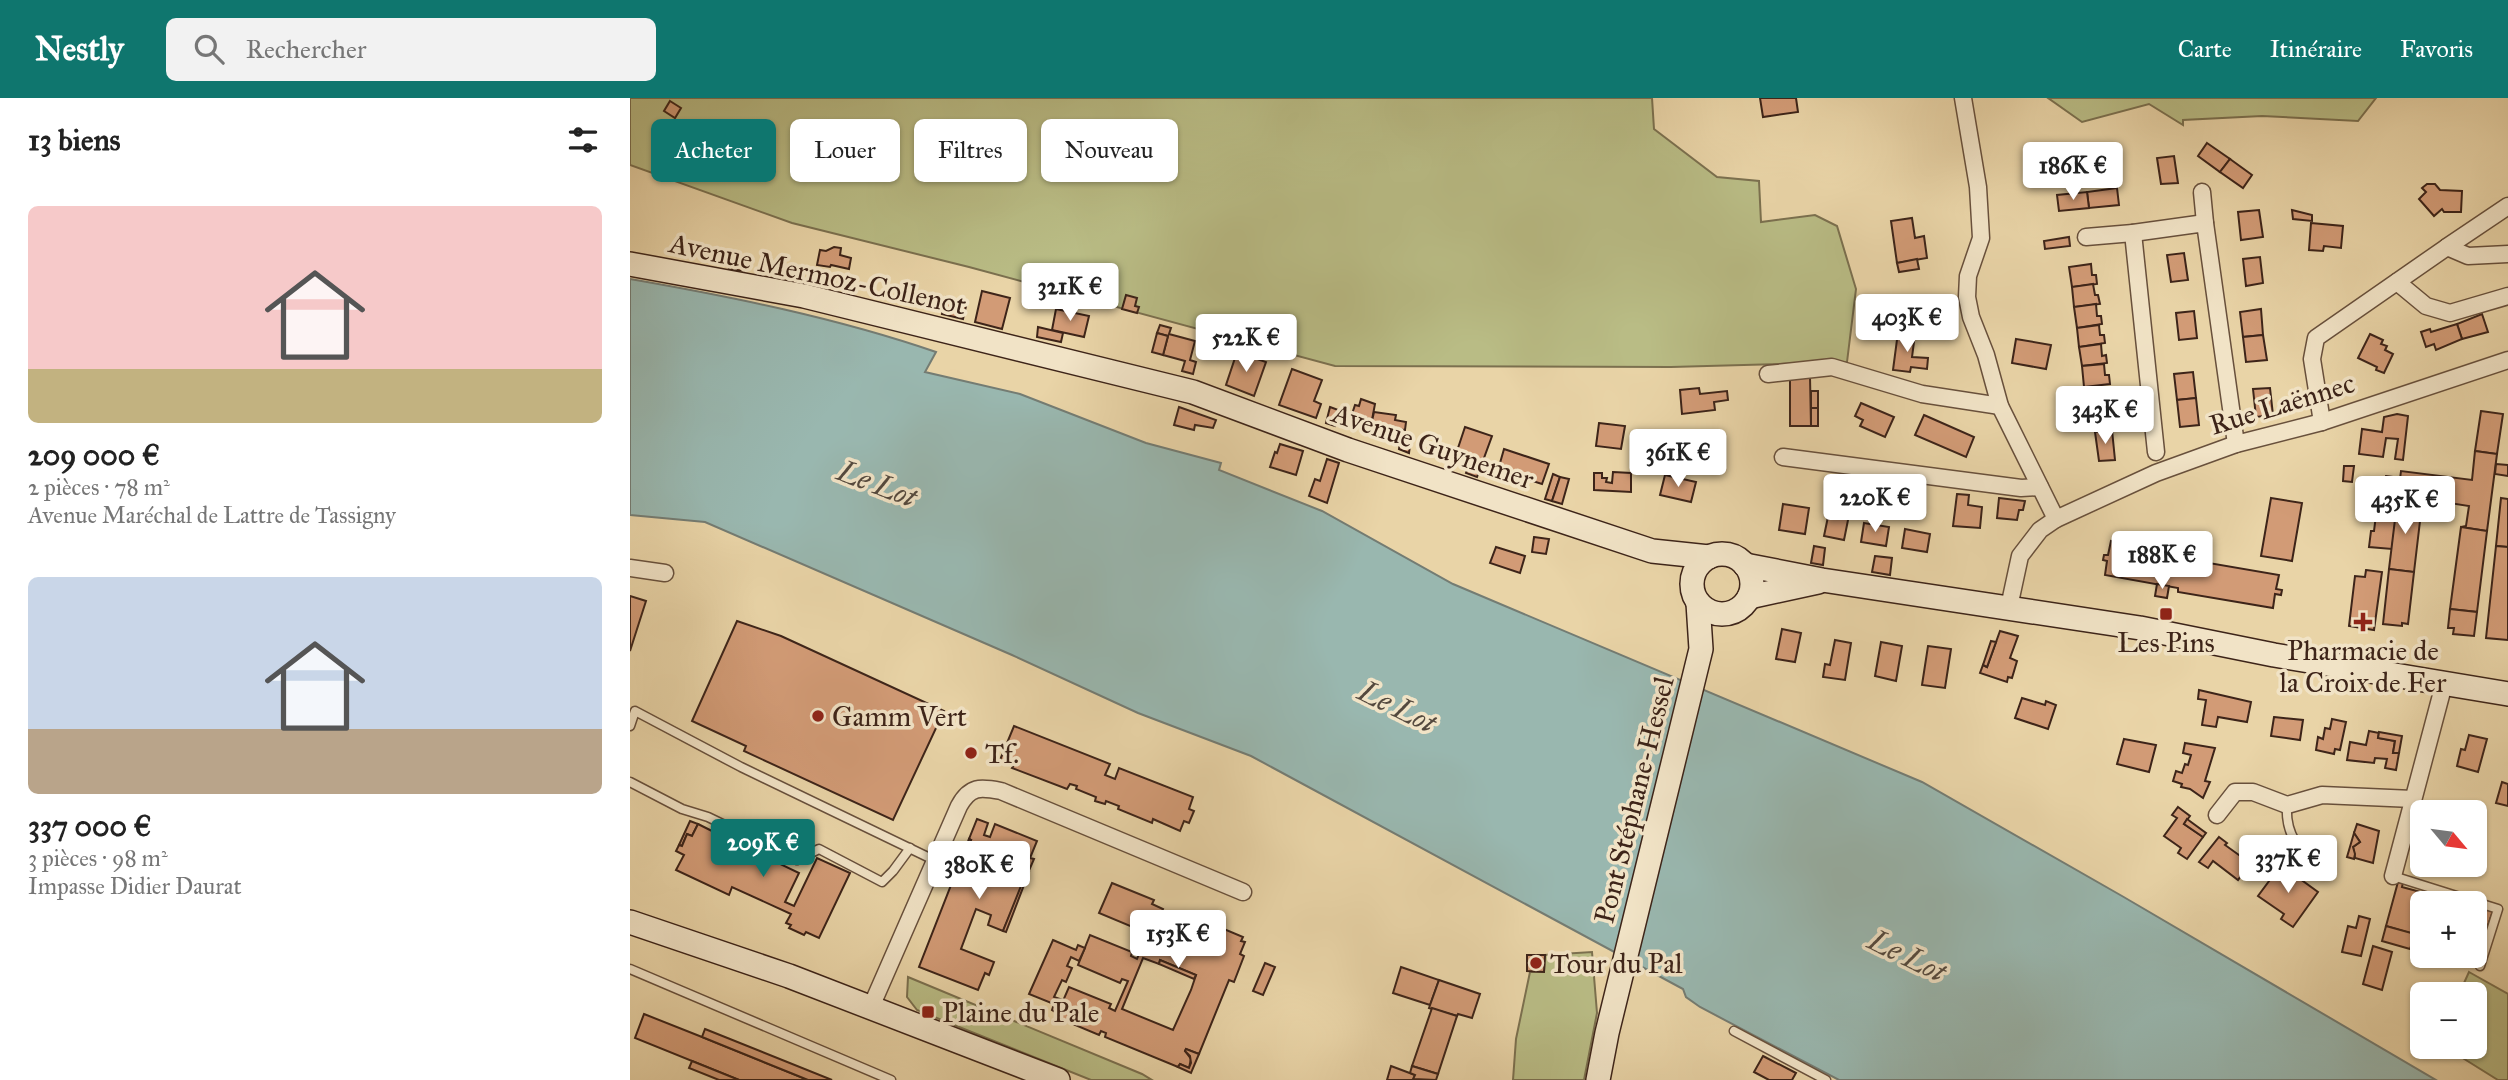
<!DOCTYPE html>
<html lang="fr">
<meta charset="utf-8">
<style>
body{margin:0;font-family:"IM FELL Great Primer",serif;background:#f2f2f2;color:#222;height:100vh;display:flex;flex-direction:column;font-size:26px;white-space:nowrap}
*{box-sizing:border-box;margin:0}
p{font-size:23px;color:#767676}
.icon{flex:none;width:38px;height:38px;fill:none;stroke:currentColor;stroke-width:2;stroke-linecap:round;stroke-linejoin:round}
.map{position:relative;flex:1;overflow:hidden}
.panel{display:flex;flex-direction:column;background:#fff;width:630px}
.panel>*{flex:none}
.top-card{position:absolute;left:21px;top:21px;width:665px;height:63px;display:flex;gap:14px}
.needle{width:46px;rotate:119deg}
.fabs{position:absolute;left:1780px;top:702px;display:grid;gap:14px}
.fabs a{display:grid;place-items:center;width:77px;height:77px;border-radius:10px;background:#fff;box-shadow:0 2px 5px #0004;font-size:35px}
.price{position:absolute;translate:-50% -60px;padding:0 16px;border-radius:7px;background:#fff;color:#222;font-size:23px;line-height:46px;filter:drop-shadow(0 2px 4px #0008)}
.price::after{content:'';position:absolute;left:50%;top:42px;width:21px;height:16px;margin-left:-10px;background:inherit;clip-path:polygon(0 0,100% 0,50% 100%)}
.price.active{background:#0f766e;color:#fff}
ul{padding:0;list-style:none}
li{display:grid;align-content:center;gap:14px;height:371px;padding:0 28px}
li span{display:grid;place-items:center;height:217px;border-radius:10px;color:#555}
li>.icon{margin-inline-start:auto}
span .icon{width:126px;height:126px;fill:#fffc;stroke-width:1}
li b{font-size:30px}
h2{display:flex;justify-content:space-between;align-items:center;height:84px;padding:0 28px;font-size:30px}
.chip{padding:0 24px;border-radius:10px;background:#fff;box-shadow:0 2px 5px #0004;font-size:24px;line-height:63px}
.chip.active{background:#0f766e;color:#fff}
header{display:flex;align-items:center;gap:42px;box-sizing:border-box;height:98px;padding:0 35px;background:#0f766e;color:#fff}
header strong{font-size:33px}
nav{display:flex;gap:38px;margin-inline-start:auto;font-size:24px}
.search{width:490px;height:63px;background:#f2f2f2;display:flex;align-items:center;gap:18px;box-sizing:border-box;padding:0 24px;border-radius:10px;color:#767676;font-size:26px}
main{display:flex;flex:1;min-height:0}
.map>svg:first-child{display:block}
.green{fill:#b9bc85;stroke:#7b704f;stroke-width:2}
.water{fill:#99b7af;stroke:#747c73;stroke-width:2}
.building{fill:#d29b76;stroke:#3d2419;stroke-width:2;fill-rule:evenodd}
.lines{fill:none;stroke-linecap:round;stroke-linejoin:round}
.lane-casing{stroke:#68503c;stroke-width:11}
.street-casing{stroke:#68503c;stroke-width:19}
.secondary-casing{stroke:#3d2419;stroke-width:26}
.lane{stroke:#f1e3c6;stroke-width:8}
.street{stroke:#f1e3c6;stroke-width:16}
.secondary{stroke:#f1e3c6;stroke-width:23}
.poi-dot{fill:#8f2418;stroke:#f1e3c6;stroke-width:2.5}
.labels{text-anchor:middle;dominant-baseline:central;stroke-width:7;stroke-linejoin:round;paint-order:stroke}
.street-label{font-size:28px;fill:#3d2419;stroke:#f1e3c6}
.poi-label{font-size:28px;fill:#3d2419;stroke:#f1e3c6;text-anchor:start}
.water-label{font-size:30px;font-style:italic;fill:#54493e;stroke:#f1e3c6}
</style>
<header>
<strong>Nestly</strong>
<div class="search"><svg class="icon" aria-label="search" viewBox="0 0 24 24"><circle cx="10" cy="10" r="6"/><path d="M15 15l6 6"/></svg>Rechercher</div>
<nav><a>Carte</a><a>Itinéraire</a><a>Favoris</a></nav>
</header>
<main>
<section class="panel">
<h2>13 biens<svg class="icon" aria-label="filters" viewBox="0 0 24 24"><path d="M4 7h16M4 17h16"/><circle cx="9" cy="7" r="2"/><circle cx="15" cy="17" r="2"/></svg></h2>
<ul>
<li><span style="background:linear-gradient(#f6c9c9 75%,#c2b280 0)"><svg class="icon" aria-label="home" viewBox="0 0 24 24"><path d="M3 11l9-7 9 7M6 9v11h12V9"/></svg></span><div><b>209 000 €</b><p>2 pièces · 78 m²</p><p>Avenue Maréchal de Lattre de Tassigny</p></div></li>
<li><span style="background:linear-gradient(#c9d6e8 70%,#b9a48a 0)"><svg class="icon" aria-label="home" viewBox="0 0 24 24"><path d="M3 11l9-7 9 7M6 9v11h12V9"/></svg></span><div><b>337 000 €</b><p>3 pièces · 98 m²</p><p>Impasse Didier Daurat</p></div></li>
</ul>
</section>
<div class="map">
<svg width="1878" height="982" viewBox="0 0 1878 982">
<rect width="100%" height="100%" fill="#e9d4a7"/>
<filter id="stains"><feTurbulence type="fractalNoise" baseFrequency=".00286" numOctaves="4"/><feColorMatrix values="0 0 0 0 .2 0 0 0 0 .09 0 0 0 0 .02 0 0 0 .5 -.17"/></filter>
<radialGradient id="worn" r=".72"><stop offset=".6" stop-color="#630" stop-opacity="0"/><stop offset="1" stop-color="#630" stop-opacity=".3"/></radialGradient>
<!-- green -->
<g class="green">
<path d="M0 0H1022L1024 31 1087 79 1129 83 1131 124 1185 117 1207 128 1226 191 1217 264 1041 269 705 268 339 169 162 125 0 67Z"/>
<path d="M1418 0H1746L1728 23 1632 18 1553 22V27L1519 6 1452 24Z"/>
<path d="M962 854 967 915 954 982H883L886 941 900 874H914L915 857Z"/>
<path d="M1839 874 1878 896V982H1868L1815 949 1844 948V896H1829Z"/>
<path d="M278 879 512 976 522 982H461L287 912 277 899Z"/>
</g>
<!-- water -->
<path class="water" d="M0 181C103 199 207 220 306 254L295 274 390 296 516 345 591 365 589 372 692 413 823 486 1292 684 1492 798 1806 982H1209L1070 909 1056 899 1053 891 621 658 508 615 382 557 75 424 0 417Z"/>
<!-- building -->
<g class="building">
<path d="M1130 0H1166L1168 14 1133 19Z"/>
<path d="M40 3 51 10 45 20 34 13Z"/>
<path d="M1577 45 1600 61 1590 74 1568 58Z"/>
<path d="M1544 58 1548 85 1531 86 1527 60Z"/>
<path d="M1600 61 1622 77 1613 90 1590 74Z"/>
<path d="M1797 86H1805L1810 92 1832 93 1831 114H1814L1812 111 1804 118 1789 101 1796 94 1792 90Z"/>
<path d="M1487 90 1489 107 1459 110 1457 94Z"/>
<path d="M1457 94 1459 110 1429 113 1427 97Z"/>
<path d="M1629 112 1633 139 1611 142 1608 114Z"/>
<path d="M1662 112 1682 117V123L1663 121Z"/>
<path d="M1282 120 1285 140 1294 138 1297 160 1267 165 1261 123Z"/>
<path d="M1681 125 1713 128 1711 150 1694 148 1693 153 1679 152Z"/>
<path d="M1439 139 1440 148 1415 151 1414 143Z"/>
<path d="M204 149 211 150 210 157 221 160 219 171 201 167 200 169 187 167 190 152 196 153Z"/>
<path d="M1554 155 1558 182 1541 184 1537 157Z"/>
<path d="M1630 159 1633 185 1616 188 1613 161Z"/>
<path d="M109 161 115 166 114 173 99 171 97 163Z"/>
<path d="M1287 161 1289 171 1269 174 1267 165Z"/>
<path d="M1461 166 1462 177H1466L1467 186 1442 189 1439 169Z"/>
<path d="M1463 186 1465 197H1468L1470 206 1444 209 1442 189Z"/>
<path d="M352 193 380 200 372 231 345 224Z"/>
<path d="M496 197 507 200 505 208 509 209 507 215 492 211Z"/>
<path d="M316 199 337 204 333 221 312 216Z"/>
<path d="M1466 206 1467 218H1471L1472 226 1447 230 1444 209Z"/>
<path d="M426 211 459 218 454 239 422 232Z"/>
<path d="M1631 211 1633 237 1613 239 1610 214Z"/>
<path d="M1564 213 1567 240 1549 242 1546 215Z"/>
<path d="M1852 216 1858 234 1832 241 1827 226Z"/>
<path d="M1827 226 1832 241 1806 252 1804 246 1796 249 1791 234 1800 231 1801 234Z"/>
<path d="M530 227 541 230 539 236 565 243 560 262 566 264 563 276 552 273 555 263 533 257 538 238 527 235Z"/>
<path d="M1469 227 1470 237H1474L1475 245 1449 249 1447 230Z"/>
<path d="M408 229 433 235 431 244 407 239Z"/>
<path d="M1268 234 1285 236 1282 259 1298 260 1297 271 1281 269 1280 274 1263 272Z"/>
<path d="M527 235 538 238 533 257 522 254Z"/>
<path d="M1740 236 1753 242 1751 246 1757 248 1755 252 1763 256 1754 275 1746 272 1747 269 1728 260Z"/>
<path d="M1633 237 1637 262 1616 264 1613 239Z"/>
<path d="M1386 241 1421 247 1416 271 1382 265Z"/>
<path d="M1471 246 1472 258 1476 257 1477 265 1452 268 1449 249Z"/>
<path d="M607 254 636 264 624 298 596 287Z"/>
<path d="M1474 266 1475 277H1479L1480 286 1454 289 1452 268Z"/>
<path d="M662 271 692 282 684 303 691 306 686 320 649 307Z"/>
<path d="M1563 274 1566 300 1547 302 1544 276Z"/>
<path d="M1180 279 1181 328H1160V281Z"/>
<path d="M1069 290 1070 296 1097 293 1098 302 1084 304 1085 312 1052 316 1050 292Z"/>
<path d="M1640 290 1643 317 1626 319 1623 291Z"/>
<rect x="1181" y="293" width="7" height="17"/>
<path d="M1566 300 1569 327 1550 329 1547 302Z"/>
<path d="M731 301 745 306 742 322 722 316 725 307 729 308Z"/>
<path d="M1478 304 1482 332 1465 334 1461 306Z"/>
<path d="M1231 305 1264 319 1255 339 1230 328 1233 322 1225 318Z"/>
<path d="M549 309 586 322 583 330 565 327 564 332 544 327Z"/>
<path d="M700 309 711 313 705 328 696 325Z"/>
<rect x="1181" y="310" width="7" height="18"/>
<path d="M1851 313 1873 316 1867 356 1845 353Z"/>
<path d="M744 314 766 317 765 322 776 324 775 332 752 329 750 338 739 336Z"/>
<path d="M1767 316 1778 318 1773 362 1765 361 1768 341 1756 340 1753 359 1729 356 1732 331 1752 334 1754 319Z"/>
<path d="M1294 317 1344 339 1336 359 1285 337Z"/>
<path d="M969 325 995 328 991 351 966 348Z"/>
<path d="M835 329 862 338 847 379 836 375 840 364 825 359Z"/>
<path d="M1482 332 1485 362 1469 363 1465 334Z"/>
<path d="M771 338 781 340 779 355 769 351Z"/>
<path d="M650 346 673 353 666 377 640 369 645 354 647 355Z"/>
<path d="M874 351 919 366 912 386 868 372Z"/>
<path d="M1845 353 1867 356 1857 433 1831 429 1836 428 1839 408 1768 397 1771 373 1842 382Z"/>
<path d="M697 361 709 365 697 405 679 398 685 381 690 383Z"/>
<path d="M1866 366 1878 367V378L1865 376Z"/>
<path d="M1714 368H1724L1722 384 1713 383Z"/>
<path d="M983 374 1001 375V394L964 392V375H972V380H977L976 384 982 385Z"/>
<path d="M923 376 930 379 922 403 915 401Z"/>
<path d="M1035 377 1066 384 1061 404 1030 397Z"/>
<path d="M1756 378 1771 380 1769 395 1754 394Z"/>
<path d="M930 379 939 381 932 406 922 403Z"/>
<path d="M1749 393 1769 395 1762 451 1739 449 1741 433H1744Z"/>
<path d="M1327 396 1339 397 1338 407 1352 409 1350 430 1323 428Z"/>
<path d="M1768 397 1787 400 1784 422 1790 423 1784 474 1759 471Z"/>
<path d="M1369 400 1395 403 1393 412H1389L1387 422 1367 420Z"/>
<path d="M1641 400 1672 405 1662 463 1631 458Z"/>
<path d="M1871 400 1878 401V449L1866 448Z"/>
<path d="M1153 406 1179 410 1175 436 1149 432Z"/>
<path d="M1199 414 1219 417 1214 442 1194 438Z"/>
<path d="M1234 425 1259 429 1256 448 1231 444Z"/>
<path d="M1831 429 1857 433 1847 514 1820 511Z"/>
<path d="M1275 431 1300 436 1297 454 1272 450Z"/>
<path d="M1546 435 1571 440 1569 449 1556 447 1555 455 1568 457 1567 463 1649 477 1646 491 1652 492 1651 497 1645 496 1643 510 1548 494V490L1475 477 1477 463 1473 462 1474 457H1478L1481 443 1543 454Z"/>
<path d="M904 439 919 441 916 456 902 454Z"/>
<path d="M1184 448 1195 450 1193 467 1181 465Z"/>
<path d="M1866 448 1878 449V542L1856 540Z"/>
<path d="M866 449 895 458 890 475 860 465Z"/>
<path d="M1245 458 1262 460 1260 477 1242 474Z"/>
<path d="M1759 471 1784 474 1778 526 1772 525V528L1753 526Z"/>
<path d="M1736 472 1752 474 1744 532 1719 528 1725 478 1735 479Z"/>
<path d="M1527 486 1539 488 1537 500 1525 498Z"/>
<path d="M0 498 16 503 0 553Z"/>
<path d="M1820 511 1847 514 1844 538 1823 536 1824 530H1818Z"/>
<path d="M107 523 151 538 314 613 263 722 114 653 116 648 62 623Z"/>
<path d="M1152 531 1171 535 1165 564 1146 561Z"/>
<path d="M1370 533 1388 538 1380 560 1387 563 1382 580 1378 579 1377 584 1350 575 1353 567 1357 569Z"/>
<path d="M1205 542 1221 545 1215 582 1193 579 1195 566 1200 567Z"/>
<path d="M1361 543 1366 544 1357 569 1353 567Z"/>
<path d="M1251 544 1272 548 1266 583 1245 578Z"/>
<path d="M1298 548 1321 551 1315 590 1292 587Z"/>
<path d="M1569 592 1621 604 1617 624 1588 619 1586 629 1572 627 1576 602 1568 601Z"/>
<path d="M1392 600 1415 607 1416 603 1426 607 1418 631 1385 620Z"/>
<path d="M1644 619 1673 622 1670 642 1641 638Z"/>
<path d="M1702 621 1716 624 1710 652 1705 651 1704 656 1686 652 1688 639 1693 641 1695 630 1700 631Z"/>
<path d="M384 628 480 666 475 677 485 681 489 670 563 699 559 711 564 713 559 725 554 723 550 733 523 721 522 725 488 711 489 708 476 703 475 706 465 703 466 699 446 691 447 688 440 686 437 691 382 670 384 667 370 662Z"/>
<path d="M1739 633 1749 635 1748 640 1765 643 1763 655H1769L1766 672 1755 670 1757 661 1745 660 1744 665 1717 662 1720 644 1736 647Z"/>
<path d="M1749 634 1772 638 1769 655H1763L1765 643 1748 640Z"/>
<path d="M1839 637 1857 641 1848 674 1827 668 1831 651 1835 652Z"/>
<path d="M1494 641 1526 647 1519 674 1487 666Z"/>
<path d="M1555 645 1585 650 1575 683 1580 684 1573 700 1560 691 1551 689 1552 686 1543 683 1546 673 1552 675 1555 666 1558 667 1561 657 1553 655Z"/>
<path d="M1872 684 1878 686V708L1866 705Z"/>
<path d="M1548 709 1560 718 1554 726 1573 739 1557 761 1548 755 1551 750 1534 738 1547 720 1542 717Z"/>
<path d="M347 721 358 725 354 737 360 739 365 726 407 743 400 760 404 761 373 833 358 827 361 817 346 811 331 851 364 864 359 877 355 875 348 892 289 869 325 777 331 780 340 751 337 750 341 742 339 741ZM366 761 381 767 373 787 358 781Z"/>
<path d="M1557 721 1576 735 1573 739 1554 726Z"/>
<path d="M60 723 68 726 62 738 57 736 52 748 49 747Z"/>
<path d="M68 726 106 745 102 752 115 759 119 751 169 775 155 804 164 808 187 760 220 775 189 840 176 834 174 837 159 830 161 827 156 825 161 816 102 789 99 797 46 772 54 757 46 753 49 747 52 748 57 736 62 738Z"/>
<path d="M1727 726 1749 733 1743 765 1725 760 1723 749 1730 744 1724 735Z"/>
<path d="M1724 735 1730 744 1723 749 1725 756 1724 761 1717 759Z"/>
<path d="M1589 739 1597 745 1595 747 1620 765 1608 782 1583 763 1578 770 1569 764Z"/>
<path d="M339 741 341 742 337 750 340 751 331 780 325 777Z"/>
<path d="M1651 767 1688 794 1663 829 1651 821 1654 816 1628 798Z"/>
<path d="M397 773 399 774 376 834 373 833Z"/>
<path d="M1768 784 1773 785 1772 789 1809 799 1807 805H1792V818L1788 817 1783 836 1756 828Z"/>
<path d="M482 785 524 802 522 806 533 811 524 833 539 839 543 827 581 840 585 832 592 835 594 831 613 839 611 843 615 844 610 856 614 858 604 884 599 882 569 956 556 951 555 953 561 961 559 970 550 966 548 969 475 939 476 935 471 933 469 937 426 919 439 889 481 906 479 910 485 913 498 883 492 881 490 885 448 867 460 837 502 854 501 858 507 861 518 835 519 831 513 829 512 833 469 815ZM513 860 529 866 530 862 566 877 561 892 543 932 492 911Z"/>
<path d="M1849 809 1863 813 1850 850 1844 849V823Z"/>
<path d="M1729 818 1740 821 1731 858 1712 854 1718 828 1726 830Z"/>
<path d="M1756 828 1785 836 1780 851 1752 843Z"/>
<path d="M423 842 446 852 448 847 455 850 449 863 441 859 437 868 442 870 436 884 432 882 424 899 433 902 427 915 422 912 424 906 399 896Z"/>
<path d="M1743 848 1762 854 1752 892 1733 886Z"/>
<path d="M897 857H915L914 874 897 873Z"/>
<path d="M530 862 566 877 564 881 529 866Z"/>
<path d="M635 865 645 869 633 897 623 893Z"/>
<path d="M771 869 809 882 800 907 763 895Z"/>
<path d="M809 882 850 896 842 920 828 916 827 918 799 910Z"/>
<path d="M802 910 827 918 808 976 782 968Z"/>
<path d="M14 916 72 939 178 982H109L5 940Z"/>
<path d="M75 931 202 982H178L72 939Z"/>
<path d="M556 951 569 956 561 975 548 969 550 966 559 970 561 965 560 958 555 953Z"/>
<path d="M1133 958 1166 975 1162 982H1139L1124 974Z"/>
<path d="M62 963 109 982H89L59 970Z"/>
<path d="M761 968 785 977V982H757Z"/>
<path d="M782 968 808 976 806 982 783 981 785 977 780 975Z"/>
</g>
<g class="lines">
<!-- lane casing -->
<g class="lane-casing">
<g id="lane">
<path d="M0 628 5 613 111 669 304 762"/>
<path d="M0 684 52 711 78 719 167 762 189 751 252 784 263 773 280 750"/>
<path d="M1657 707C1655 737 1669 752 1690 770"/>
<path d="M1763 778 1868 811 1850 868"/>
<path d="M0 871 261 982"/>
<path d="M1104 933 1196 982"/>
</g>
</g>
<!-- street casing -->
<g class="street-casing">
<g id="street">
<path d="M1333 0 1348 89 1351 140 1338 178 1337 199 1341 219 1356 257 1370 308 1426 421"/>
<path d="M1572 94 1575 125"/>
<path d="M1456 139 1503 135"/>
<path d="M1817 149 1878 108"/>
<path d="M1767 184 1796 208 1820 215 1878 198"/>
<path d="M1138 276 1202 269 1292 296 1370 308"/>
<path d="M1692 324 1682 261 1686 240 1817 149 1838 158 1878 156"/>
<path d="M1526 354 1503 135 1575 125 1606 346"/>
<path d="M1153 359 1391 390 1410 389"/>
<path d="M0 470 35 475"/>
<path d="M1379 509 1390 458 1410 432 1426 421 1526 375 1606 346 1692 324 1878 262"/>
<path d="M1587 717 1605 694H1623L1657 707 1692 697 1783 701"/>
<path d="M1763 778 1814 586"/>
<path d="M241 909 329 708C340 688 350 689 371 693L613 794"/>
</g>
</g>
<!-- secondary casing -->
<g class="secondary-casing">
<g id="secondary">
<path d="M0 166 174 198 563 294 718 352 1022 453 1079 459"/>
<circle cx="1092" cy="486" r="30"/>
<path d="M1115 467 1192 482 1510 530 1644 557 1878 596"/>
<path d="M1119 499 1188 484"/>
<path d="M0 824 159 878 428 982"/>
<path d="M968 982 977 935 1071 551 1068 505"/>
</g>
</g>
<!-- lane -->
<use href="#lane" class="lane"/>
<!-- street -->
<use href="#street" class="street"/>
<!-- secondary -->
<use href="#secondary" class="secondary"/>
</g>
<!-- markers -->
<g class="poi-dot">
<rect x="1529" y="509" width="14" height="14" rx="3.5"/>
<path d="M1729.5 513.5h7v7h7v7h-7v7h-7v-7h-7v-7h7z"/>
<circle cx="188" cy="618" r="7"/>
<circle cx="341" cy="655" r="7"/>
<circle cx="906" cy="865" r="7"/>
<rect x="291" y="907" width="14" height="14" rx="3.5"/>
</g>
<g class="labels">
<!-- street labels -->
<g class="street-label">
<text transform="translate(188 176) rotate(12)">Avenue Mermoz-Collenot</text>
<text transform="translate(1652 306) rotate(-17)">Rue Laënnec</text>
<text transform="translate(803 348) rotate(19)">Avenue Guynemer</text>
<text transform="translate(1004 702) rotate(-76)">Pont Stéphane-Hessel</text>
</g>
<!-- poi labels -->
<g class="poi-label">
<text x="1536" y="544" text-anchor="middle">Les Pins</text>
<text x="1733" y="552" text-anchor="middle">Pharmacie de<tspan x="1733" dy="32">la Croix de Fer</tspan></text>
<text x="202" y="618">Gamm Vert</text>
<text x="355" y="655">Tf.</text>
<text x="920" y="865">Tour du Pal</text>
<text x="312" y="914">Plaine du Pale</text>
</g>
<!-- water labels -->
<g class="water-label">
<text transform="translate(247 386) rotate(21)">Le Lot</text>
<text transform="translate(767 609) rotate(26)">Le Lot</text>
<text transform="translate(1277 858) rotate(26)">Le Lot</text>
</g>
</g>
<rect width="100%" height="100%" filter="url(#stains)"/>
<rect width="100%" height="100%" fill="url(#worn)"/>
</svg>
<div class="fabs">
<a><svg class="needle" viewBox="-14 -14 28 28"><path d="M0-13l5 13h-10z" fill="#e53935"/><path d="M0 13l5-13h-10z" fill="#767676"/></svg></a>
<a>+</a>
<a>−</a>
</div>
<b class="price" style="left:1443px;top:104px">186K €</b>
<b class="price" style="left:440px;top:225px">321K €</b>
<b class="price" style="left:1277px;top:256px">403K €</b>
<b class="price" style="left:616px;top:276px">522K €</b>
<b class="price" style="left:1475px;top:348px">343K €</b>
<b class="price" style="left:1048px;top:391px">361K €</b>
<b class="price" style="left:1245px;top:436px">220K €</b>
<b class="price" style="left:1775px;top:438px">435K €</b>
<b class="price" style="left:1532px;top:493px">188K €</b>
<b class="price active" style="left:133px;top:781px">209K €</b>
<b class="price" style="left:1658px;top:797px">337K €</b>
<b class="price" style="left:349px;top:803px">380K €</b>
<b class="price" style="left:548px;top:872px">153K €</b>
<div class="top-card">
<a class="chip active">Acheter</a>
<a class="chip">Louer</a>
<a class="chip">Filtres</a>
<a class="chip">Nouveau</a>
</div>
</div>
</main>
